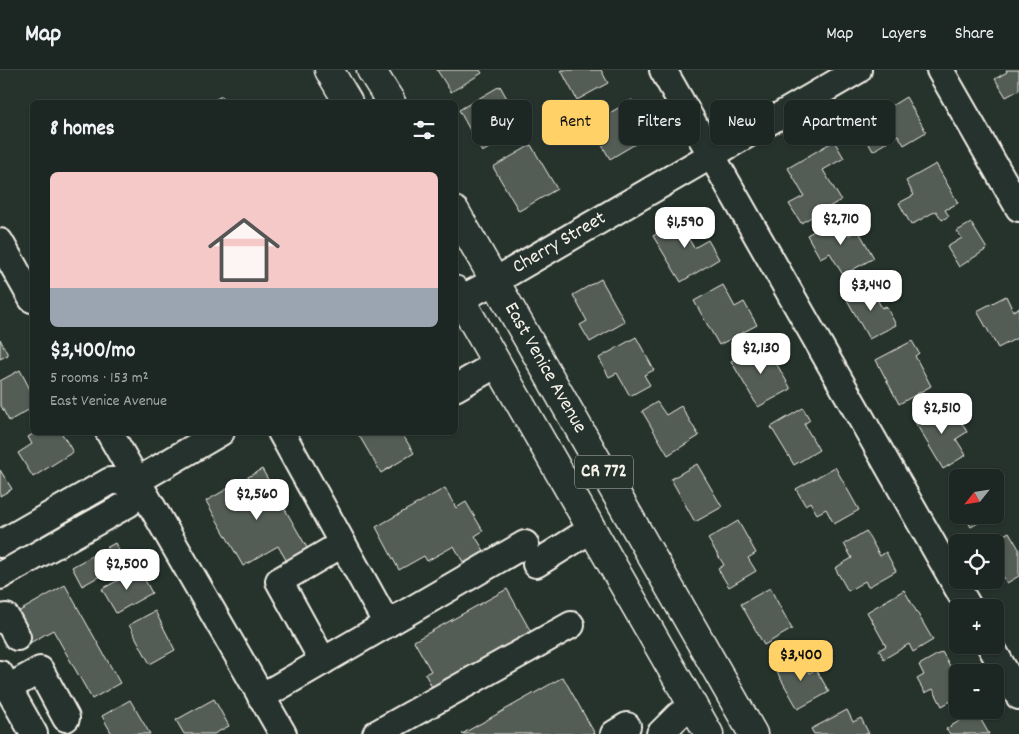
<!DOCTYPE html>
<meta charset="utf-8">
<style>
body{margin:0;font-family:Dekko,sans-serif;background:#252e2a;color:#f1f3f6;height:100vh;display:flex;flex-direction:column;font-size:19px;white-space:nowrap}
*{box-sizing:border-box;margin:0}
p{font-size:16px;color:#a0a5a5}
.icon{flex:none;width:28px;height:28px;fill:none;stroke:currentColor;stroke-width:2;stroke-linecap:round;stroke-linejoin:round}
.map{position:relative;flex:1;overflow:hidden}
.drawer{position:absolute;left:30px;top:30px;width:428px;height:335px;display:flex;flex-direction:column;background:#1c2622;border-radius:8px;box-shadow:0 1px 4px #0004,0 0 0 1px #3a4340}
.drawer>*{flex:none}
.top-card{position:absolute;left:472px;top:30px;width:471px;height:45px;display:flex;gap:10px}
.needle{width:32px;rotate:240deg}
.controls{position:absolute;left:949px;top:399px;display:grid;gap:10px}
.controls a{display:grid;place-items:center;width:55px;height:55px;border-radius:8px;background:#1c2622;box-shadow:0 1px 4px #0004,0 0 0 1px #3a4340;font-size:25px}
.price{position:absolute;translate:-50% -42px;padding:0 11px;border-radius:10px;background:#fff;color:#222;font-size:16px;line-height:32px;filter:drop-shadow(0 1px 2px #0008)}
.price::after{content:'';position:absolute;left:50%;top:30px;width:15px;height:11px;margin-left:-8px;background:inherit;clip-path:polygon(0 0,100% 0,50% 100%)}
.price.active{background:#ffd166;color:#111}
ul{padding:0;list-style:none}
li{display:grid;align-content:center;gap:10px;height:265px;padding:0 20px}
li span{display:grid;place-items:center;height:155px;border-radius:8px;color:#555}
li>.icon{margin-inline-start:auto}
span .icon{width:90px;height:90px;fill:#fffc;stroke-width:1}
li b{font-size:21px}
h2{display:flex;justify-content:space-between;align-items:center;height:60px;padding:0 20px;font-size:21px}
.chip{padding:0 18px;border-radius:8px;background:#1c2622;box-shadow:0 1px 4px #0004,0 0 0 1px #3a4340;font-size:18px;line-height:45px}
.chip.active{background:#ffd166;color:#111}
header{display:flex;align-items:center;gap:30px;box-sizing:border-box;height:70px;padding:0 25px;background:#1c2622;border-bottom:1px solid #3a4340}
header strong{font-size:24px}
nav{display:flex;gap:28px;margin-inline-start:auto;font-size:18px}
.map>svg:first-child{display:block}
.building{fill:#525c55;stroke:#f4f1e8}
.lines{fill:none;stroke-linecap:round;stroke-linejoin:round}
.minor-casing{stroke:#f4f1e8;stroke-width:30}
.major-casing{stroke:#f4f1e8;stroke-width:31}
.minor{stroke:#26332d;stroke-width:26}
.major{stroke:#26332d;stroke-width:28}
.labels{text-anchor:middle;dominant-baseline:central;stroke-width:4;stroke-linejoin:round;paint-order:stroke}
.shield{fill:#26332d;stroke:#b6b8b0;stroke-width:1}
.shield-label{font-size:19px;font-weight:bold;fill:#f4f1e8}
.street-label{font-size:20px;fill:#f4f1e8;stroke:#26332d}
</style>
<header>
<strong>Map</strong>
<nav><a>Map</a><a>Layers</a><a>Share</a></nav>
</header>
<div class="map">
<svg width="1019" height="664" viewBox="0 0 1019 664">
<rect width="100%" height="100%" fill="#26332d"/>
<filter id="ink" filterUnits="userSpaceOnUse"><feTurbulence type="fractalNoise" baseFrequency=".02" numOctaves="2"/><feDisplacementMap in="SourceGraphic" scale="10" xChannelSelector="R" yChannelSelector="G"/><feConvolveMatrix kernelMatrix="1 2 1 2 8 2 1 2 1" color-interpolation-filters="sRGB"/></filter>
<g filter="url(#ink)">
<!-- building -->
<g class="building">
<path d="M437 0H480L482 3 451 22Z"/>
<path d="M561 0H601L608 13 577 30Z"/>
<path d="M1006 0H1019V20L1006 27 995 9 1007 2Z"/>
<path d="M500 16 514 41 507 46 516 63 482 82 459 40Z"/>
<path d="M222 26 226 32H210Z"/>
<path d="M906 27 926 62 904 75 898 65 873 81 866 69 875 64 867 51Z"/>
<path d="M632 30 652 64 610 89 598 68 608 61 601 48Z"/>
<path d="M834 71 844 88 823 100 841 130 801 153 789 134 804 126 788 98Z"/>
<path d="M531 75 557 119 519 141 493 97Z"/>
<path d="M936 94 958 133 945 140 949 146 942 150 936 141 911 155 899 133 914 125 906 111Z"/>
<path d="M687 145 696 160 687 166 694 178 708 170 719 189 681 212 653 166Z"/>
<path d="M839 147 849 165 858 160 874 188 843 205 830 183 820 188 807 165Z"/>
<path d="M971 153 987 179 959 197 947 177 962 168 957 161Z"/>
<path d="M601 209 625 252 590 272 580 255 587 251 573 225Z"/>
<path d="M723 215 735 237 744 232 757 255 719 275 694 231Z"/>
<path d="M869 215 882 238 886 236 896 255 869 269 846 228Z"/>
<path d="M1006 226 1013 241 1019 238V267L998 278 977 241Z"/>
<path d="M636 267 654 300 644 305 650 315 630 326 617 303 609 307 599 288Z"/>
<path d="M0 269 8 285 0 289Z"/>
<path d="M912 271 919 283 915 286 931 316 899 334 876 290Z"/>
<path d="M764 272 791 319 758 337 731 291Z"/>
<path d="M20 300 32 323V338L9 351 0 334V311Z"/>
<path d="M657 332 666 345 681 336 699 366 668 385 642 341Z"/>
<path d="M933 334 942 348 955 341 967 362 956 369 966 385 943 399 912 347Z"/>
<path d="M803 338 810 350 804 354 819 380 794 395 771 357Z"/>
<path d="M36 362H61L73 382 33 407 18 383 32 374 28 367Z"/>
<path d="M357 362H401L414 383 381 403Z"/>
<path d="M697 394 722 437 695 452 671 409Z"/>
<path d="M835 397 859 440 834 454 826 439 817 444 810 432 805 435 796 419Z"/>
<path d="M262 399 310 483 289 495 278 476 243 496 206 431Z"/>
<path d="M0 400 12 419 0 426Z"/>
<path d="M958 410V433L948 416Z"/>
<path d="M445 418 456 438 466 432 483 461 475 466 488 487 467 499 454 476 427 491 424 486 399 500 376 457Z"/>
<path d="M964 445H992L971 457Z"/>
<path d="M738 451 756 483 748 488 756 501 729 517 718 499 724 495 708 469Z"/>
<path d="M866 461 880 486 886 482 896 501 868 517 865 511 848 521 835 498 852 488 844 474Z"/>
<path d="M1009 462 1019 479V506L1007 513 995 493V472H991Z"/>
<path d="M115 473 125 492 82 516 72 497Z"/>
<path d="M139 499 152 523 116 543 102 519Z"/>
<path d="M65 515 120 613 92 629 53 560 28 574 11 546Z"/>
<path d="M770 518 792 559 764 575 741 534Z"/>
<path d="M507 519 531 562 432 617 425 604 431 601 414 571Z"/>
<path d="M904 520 933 570 913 582 909 574 884 589 879 580 886 576 867 542Z"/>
<path d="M155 541 175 580 150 594 129 555Z"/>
<path d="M942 582 958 610V627L942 636 933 619 925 623 917 609 924 605 919 595Z"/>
<path d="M798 584 809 603 816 599 829 622 798 639 774 597Z"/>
<path d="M563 607 595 664H462Z"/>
<path d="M214 629 229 656 214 664H184L176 650Z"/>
<path d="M130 630 150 664H112L102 646Z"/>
<path d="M847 640 853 652 861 648 869 664H814L811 659Z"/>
<path d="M976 641 989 664H950L946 659Z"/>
</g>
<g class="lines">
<!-- minor casing -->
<g class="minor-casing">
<g id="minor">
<path d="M663 0 969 538"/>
<path d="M940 0 1019 138"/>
<path d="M0 172 32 229"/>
<path id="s1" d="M455 232 495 211 858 0"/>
<path d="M455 318 497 294"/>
<path d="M109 362 283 664"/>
<path d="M281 362 387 554"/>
<path d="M0 474 110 411H137L221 362"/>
<path d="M536 494 592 459"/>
<path d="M0 506 128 434 137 411"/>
<path d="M0 550 6 547 17 567"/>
<path d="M990 575 1019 626"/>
<path d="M323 591 279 511 342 474"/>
<path d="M0 604 34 664"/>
<path d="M8 618 40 600 66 648"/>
<path d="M261 627 525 474"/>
<path d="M376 664 571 555"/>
<path d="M614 664 627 656"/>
<path d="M660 664 678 646 693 637"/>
</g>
</g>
<!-- major casing -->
<g class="major-casing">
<g id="major">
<path d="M329 0 348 32"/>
<path d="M371 0 391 32"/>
<path id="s2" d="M455 141 753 664"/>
<path d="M455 220 709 664"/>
</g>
</g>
<!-- minor -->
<use href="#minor" class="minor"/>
<!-- major -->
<use href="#major" class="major"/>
</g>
</g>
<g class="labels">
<!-- shield labels -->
<rect class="shield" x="575" y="385.5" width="58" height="33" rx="4"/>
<g class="shield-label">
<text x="604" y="402">CR 772</text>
</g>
<!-- street labels -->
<g class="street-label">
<text stroke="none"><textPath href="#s1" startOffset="120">Cherry Street</textPath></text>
<text stroke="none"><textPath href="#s2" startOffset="181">East Venice Avenue</textPath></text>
</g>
</g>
</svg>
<div class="controls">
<a><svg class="needle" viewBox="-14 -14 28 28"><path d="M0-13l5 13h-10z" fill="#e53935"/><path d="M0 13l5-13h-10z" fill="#a0a5a5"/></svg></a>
<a><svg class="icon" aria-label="locate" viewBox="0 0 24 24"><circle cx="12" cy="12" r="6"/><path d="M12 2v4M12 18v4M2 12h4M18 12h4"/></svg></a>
<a>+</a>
<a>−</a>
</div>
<b class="price" style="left:841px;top:176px">$2,710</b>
<b class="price" style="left:685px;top:179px">$1,590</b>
<b class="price" style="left:871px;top:242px">$3,440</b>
<b class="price" style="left:761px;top:305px">$2,130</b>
<b class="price" style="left:942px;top:365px">$2,510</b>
<b class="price" style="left:257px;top:451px">$2,560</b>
<b class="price" style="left:127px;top:521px">$2,500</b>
<b class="price active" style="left:801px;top:612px">$3,400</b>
<div class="top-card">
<a class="chip">Buy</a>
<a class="chip active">Rent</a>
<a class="chip">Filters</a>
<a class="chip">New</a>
<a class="chip">Apartment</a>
</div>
<section class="drawer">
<h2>8 homes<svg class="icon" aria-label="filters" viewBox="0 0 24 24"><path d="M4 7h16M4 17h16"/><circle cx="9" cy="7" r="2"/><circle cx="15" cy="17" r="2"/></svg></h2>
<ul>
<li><span style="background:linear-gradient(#f6c9c9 75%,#9aa5b1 0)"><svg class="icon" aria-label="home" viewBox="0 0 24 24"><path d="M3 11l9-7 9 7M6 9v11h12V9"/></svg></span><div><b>$3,400/mo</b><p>5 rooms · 153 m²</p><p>East Venice Avenue</p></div></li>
</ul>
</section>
</div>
